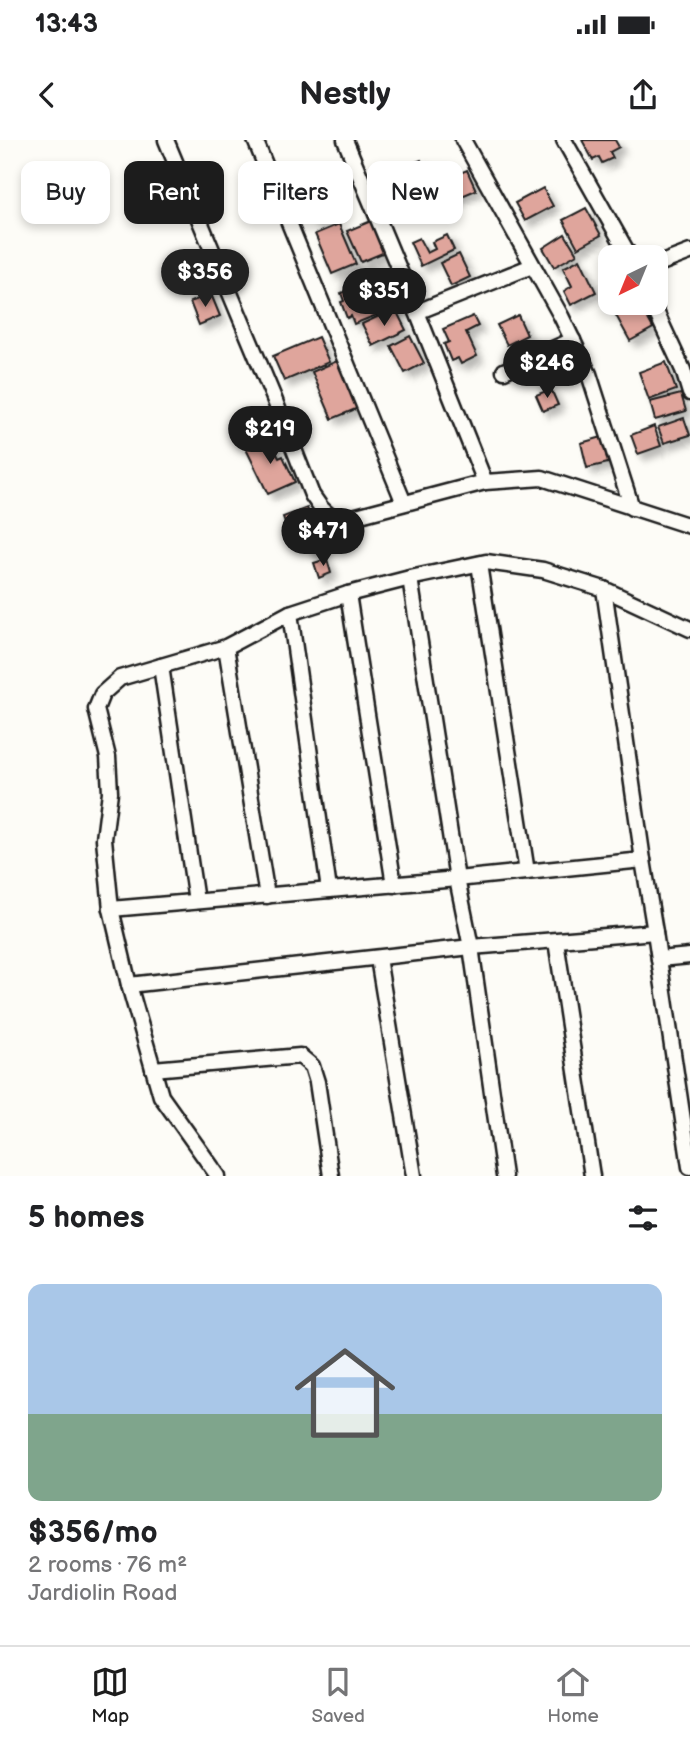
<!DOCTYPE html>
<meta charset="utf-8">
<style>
body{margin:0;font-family:"Balsamiq Sans",sans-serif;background:#f6f6f6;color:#202124;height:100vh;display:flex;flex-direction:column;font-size:26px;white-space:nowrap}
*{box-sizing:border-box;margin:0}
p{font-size:23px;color:#757577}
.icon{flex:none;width:38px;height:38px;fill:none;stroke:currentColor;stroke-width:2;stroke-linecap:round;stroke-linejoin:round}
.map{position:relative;height:1036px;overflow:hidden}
.side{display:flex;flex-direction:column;background:#fff;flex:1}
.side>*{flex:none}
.guide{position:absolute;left:21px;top:21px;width:649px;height:63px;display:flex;gap:14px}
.needle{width:46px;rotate:223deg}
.tools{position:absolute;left:598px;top:105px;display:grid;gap:14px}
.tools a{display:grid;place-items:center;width:70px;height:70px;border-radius:14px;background:#fff;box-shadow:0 4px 10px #0003;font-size:35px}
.price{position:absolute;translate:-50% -60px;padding:0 16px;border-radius:24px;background:#1c1c1c;color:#fff;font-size:23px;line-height:46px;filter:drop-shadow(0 2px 4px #0008)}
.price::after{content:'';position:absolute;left:50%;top:42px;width:21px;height:16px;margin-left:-10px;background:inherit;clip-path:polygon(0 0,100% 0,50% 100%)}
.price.selected{background:#222;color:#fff}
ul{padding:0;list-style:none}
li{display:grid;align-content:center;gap:14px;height:371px;padding:0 28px}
li span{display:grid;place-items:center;height:217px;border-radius:14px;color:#555}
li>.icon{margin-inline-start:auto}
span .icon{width:126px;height:126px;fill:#fffc;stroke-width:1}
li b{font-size:30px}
h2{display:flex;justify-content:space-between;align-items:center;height:84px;padding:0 28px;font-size:30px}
.pill{padding:0 24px;border-radius:14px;background:#fff;box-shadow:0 4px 10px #0003;font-size:24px;line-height:63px}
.pill.selected{background:#1c1c1c;color:#fff}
.status{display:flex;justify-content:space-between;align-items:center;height:49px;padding:0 35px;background:#fff;direction:ltr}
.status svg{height:19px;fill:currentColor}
header{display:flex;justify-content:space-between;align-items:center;height:91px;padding:0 28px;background:#fff;font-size:32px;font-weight:700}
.dock{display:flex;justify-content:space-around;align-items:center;height:98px;border-top:2px solid #e0e0e0;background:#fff;font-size:19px;color:#757577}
.dock a{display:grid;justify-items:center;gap:4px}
.dock .selected{color:#1c1c1c}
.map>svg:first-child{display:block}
.building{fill:#dfa59c;stroke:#1c1c1c;stroke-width:2;filter:url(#shadow)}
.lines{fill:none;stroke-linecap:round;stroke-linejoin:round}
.minor-casing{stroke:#1c1c1c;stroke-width:19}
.minor{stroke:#fdfcf7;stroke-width:14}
</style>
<div class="status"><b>13:43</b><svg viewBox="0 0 49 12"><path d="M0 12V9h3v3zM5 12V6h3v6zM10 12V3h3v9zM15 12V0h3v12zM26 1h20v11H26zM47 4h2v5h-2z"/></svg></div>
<header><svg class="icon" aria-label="back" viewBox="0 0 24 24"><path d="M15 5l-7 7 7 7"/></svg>Nestly<svg class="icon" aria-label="share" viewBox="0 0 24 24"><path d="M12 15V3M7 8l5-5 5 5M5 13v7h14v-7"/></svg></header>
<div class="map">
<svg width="690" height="1036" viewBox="0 0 690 1036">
<defs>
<filter id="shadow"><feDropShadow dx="6" dy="6" stdDeviation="3.5" flood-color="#0004"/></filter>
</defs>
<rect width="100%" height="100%" fill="#fdfcf7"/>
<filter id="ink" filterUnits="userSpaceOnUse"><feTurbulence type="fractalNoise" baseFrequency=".0143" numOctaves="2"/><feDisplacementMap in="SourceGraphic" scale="14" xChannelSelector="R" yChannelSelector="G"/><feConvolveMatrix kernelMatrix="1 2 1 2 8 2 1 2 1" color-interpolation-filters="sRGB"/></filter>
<g filter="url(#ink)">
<!-- building -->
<g class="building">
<path d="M582 0H615L619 7 610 12 613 18 602 23 599 17 593 20Z"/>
<path d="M421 20 429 40 414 46 406 26Z"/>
<path d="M467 30 476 50 450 61 441 41Z"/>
<path d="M543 48 553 66 525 81 515 63Z"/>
<path d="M324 55 333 75 314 83 305 64Z"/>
<path d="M586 68 601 95 578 108 563 80Z"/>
<path d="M371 81 385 112 361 122 347 91Z"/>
<path d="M339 84 356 124 332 134 315 94Z"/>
<path d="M565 94 577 114 554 127 543 108Z"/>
<path d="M447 95 454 110 421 126 410 102 419 98 427 113 435 109 432 102Z"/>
<path d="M459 114 470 137 451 146 440 123Z"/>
<path d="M580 119 596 152 571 165 564 151 572 146 563 128Z"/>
<path d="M379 138 388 159 399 154 404 164 354 184 351 176 347 178 341 162 344 161 341 153Z"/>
<path d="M211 154 220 176 199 185 190 162Z"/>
<path d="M627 163H638L640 166 644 164 652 177 648 179 653 188 630 201 613 170Z"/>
<path d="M390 171 391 175 397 172 406 190 373 206 362 184Z"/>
<path d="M518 175 527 195 507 205 497 185Z"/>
<path d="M473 176 478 186 466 192 477 216 461 224 458 218 451 221 444 204 449 202 443 189Z"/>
<path d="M410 196 424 223 405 233 391 206Z"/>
<path d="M318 197 329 222 284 241 273 216Z"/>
<path d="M337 221 358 268 332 279 312 232Z"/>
<path d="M666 222 676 250 649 260 639 232Z"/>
<path d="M551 249 558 265 543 271 536 255Z"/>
<path d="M681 254 686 271 655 280 650 262Z"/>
<path d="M684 278 690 295 664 303 658 287Z"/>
<path d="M654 286 661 306 638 314 631 295Z"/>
<path d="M602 297 608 323 587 328 581 303Z"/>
<path d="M269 298 279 318 283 316 295 342 268 354 246 309Z"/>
<path d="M307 368 317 391 292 401 283 377Z"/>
<path d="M317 393 323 406 309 412 304 398Z"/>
<path d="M327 419 331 433 319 438 314 423Z"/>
</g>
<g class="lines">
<!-- minor casing -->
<g class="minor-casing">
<g id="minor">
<path d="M166 0 273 256 312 355 321 368 331 377 349 378 485 342 542 338 690 386"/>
<path d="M255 0 404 363"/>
<path d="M345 0 417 172 485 342"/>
<path d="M463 0 561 176 589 234 632 368"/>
<path d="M564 0 630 117"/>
<path d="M656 125 690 112"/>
<path d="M652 163 683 230 690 253"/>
<path d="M417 172 532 126"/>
<path d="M504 231 573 200"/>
<path d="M479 424 527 732"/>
<path d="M410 438 457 739 471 807 504 1036"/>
<path d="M604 449 643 720 655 792 690 1027"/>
<path d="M348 454 394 745"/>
<path d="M290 473 329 750"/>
<path d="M226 507 267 756"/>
<path d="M161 526 196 761"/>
<path d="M111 769 457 739 643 720"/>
<path d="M556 801 592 1036"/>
<path d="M378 818 414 1036"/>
<path d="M659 819 690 816"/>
<path d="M129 845 471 807 655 792"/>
<path d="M153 929 300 916 312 926 317 942 331 1036"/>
<path d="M218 1036 161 956 129 845 111 769 104 699 110 652 108 617 96 569 102 554 120 538 226 507 290 473 348 454 410 438 486 422 543 430 604 449 690 489"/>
</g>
</g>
<!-- minor -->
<use href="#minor" class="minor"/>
</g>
</g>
</svg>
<div class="tools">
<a><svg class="needle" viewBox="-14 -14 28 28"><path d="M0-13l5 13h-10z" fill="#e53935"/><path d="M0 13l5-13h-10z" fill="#757577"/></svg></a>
</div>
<b class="price selected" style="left:205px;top:169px">$356</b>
<b class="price" style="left:384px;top:188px">$351</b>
<b class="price" style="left:547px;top:260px">$246</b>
<b class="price" style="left:270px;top:326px">$219</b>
<b class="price" style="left:323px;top:428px">$471</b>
<div class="guide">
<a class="pill">Buy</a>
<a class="pill selected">Rent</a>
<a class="pill">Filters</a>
<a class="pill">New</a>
</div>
</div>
<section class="side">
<h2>5 homes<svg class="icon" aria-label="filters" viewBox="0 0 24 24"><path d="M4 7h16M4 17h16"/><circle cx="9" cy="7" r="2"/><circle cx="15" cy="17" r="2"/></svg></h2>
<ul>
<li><span style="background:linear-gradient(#a9c7e8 60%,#7fa58c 0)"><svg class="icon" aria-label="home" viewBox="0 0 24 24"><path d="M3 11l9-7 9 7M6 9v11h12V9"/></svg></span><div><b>$356/mo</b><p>2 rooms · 76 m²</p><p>Jardiolin Road</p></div></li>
</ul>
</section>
<nav class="dock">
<a class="selected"><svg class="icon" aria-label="map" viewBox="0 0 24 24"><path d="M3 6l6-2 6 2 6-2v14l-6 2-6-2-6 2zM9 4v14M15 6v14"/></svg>Map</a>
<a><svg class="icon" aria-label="saved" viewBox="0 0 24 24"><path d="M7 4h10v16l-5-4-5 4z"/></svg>Saved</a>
<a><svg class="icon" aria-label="home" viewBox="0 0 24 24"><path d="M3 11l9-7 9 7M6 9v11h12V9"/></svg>Home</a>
</nav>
